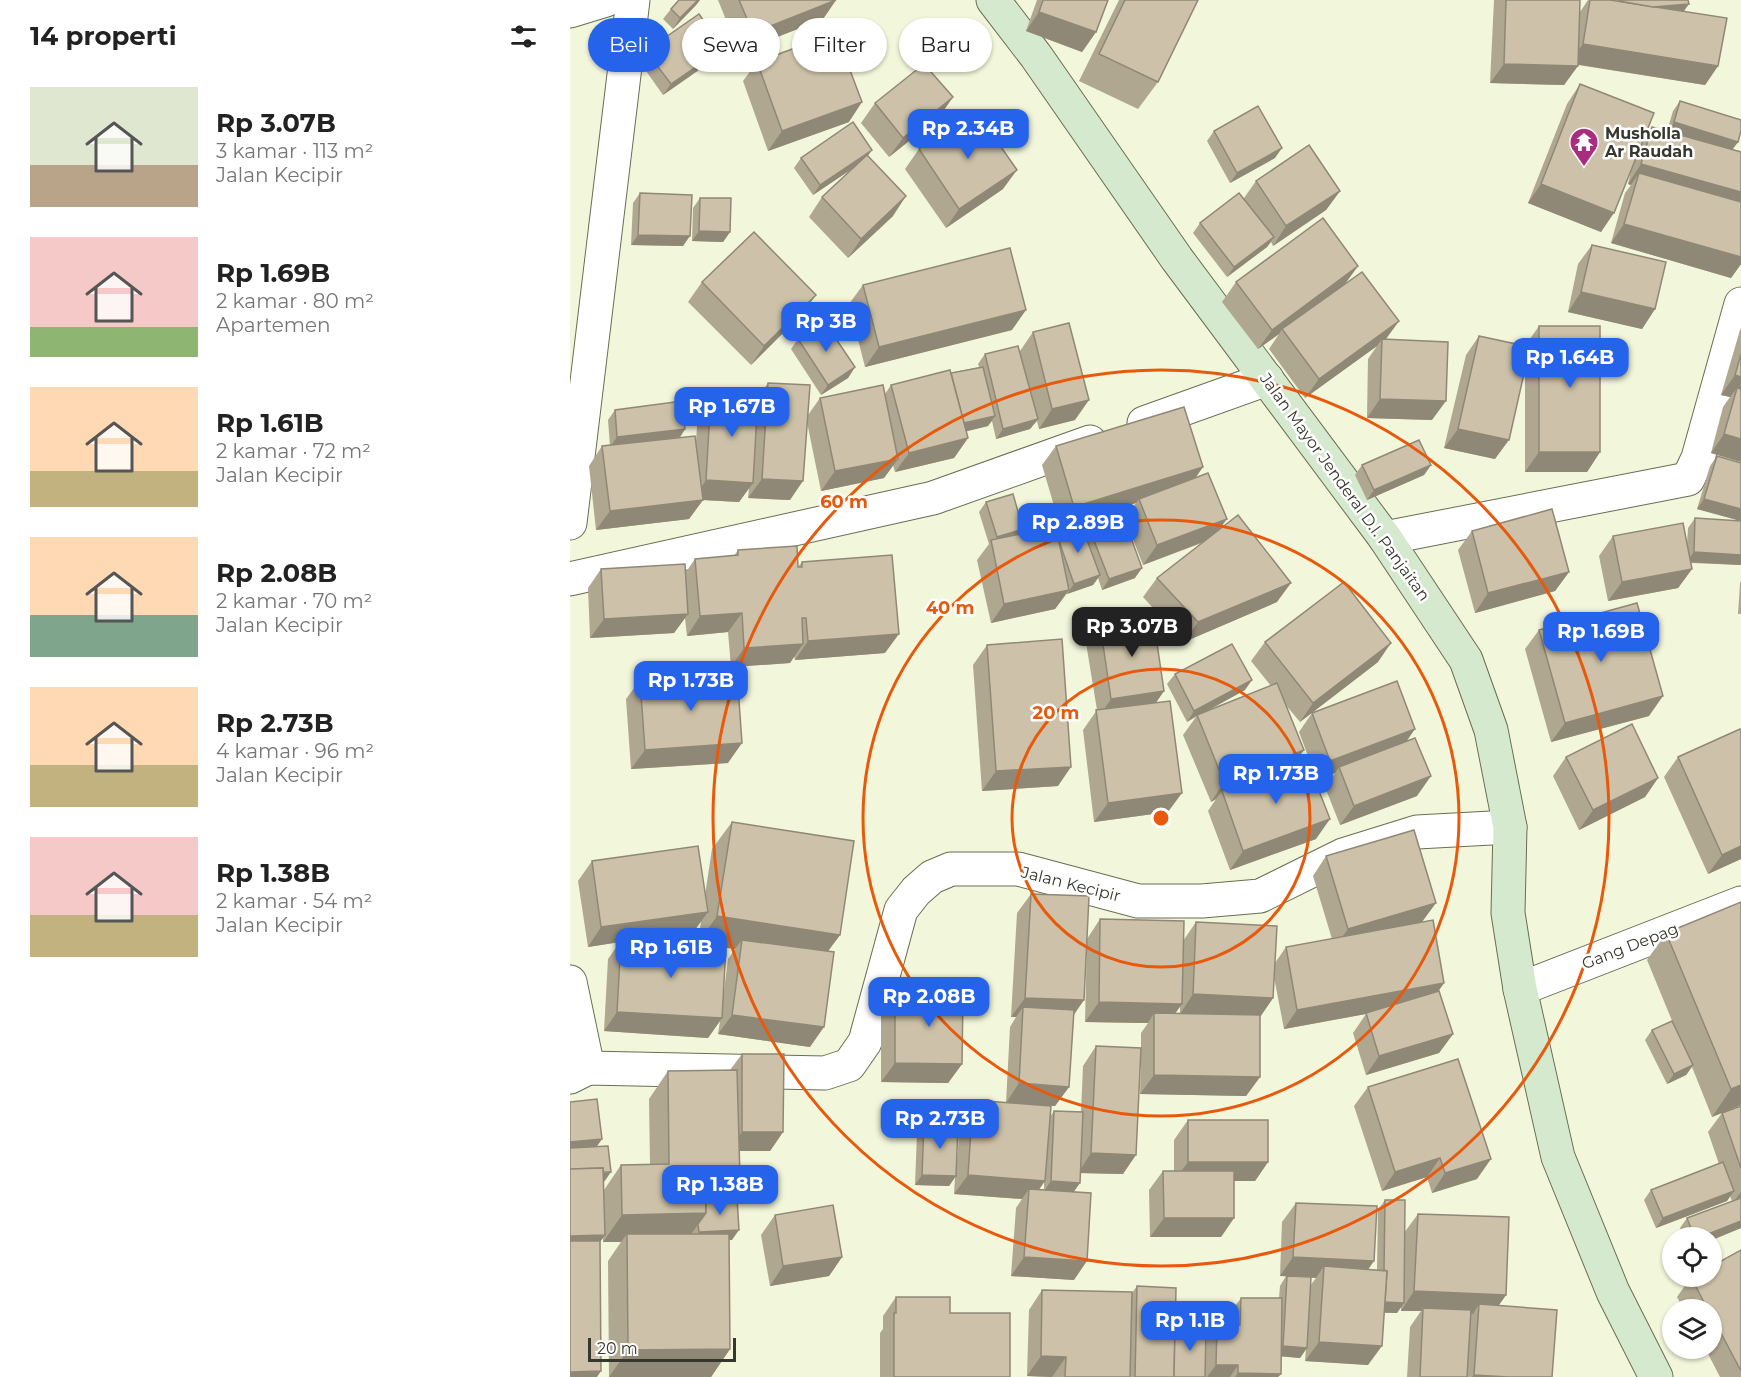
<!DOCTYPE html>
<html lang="id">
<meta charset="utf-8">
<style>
body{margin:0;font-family:Montserrat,sans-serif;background:#f2f2f2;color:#222;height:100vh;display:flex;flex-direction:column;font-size:22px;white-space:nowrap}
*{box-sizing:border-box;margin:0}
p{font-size:20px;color:#767676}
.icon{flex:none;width:33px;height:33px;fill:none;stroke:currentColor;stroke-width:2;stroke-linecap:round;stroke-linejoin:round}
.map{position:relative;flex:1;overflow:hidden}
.panel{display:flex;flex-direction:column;background:#fff;width:570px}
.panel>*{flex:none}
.hud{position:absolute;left:18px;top:18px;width:570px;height:54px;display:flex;gap:12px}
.fabs{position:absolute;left:1092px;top:1227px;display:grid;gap:12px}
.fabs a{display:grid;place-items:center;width:60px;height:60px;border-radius:50%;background:#fff;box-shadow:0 2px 4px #0004;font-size:30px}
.scale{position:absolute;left:18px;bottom:15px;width:148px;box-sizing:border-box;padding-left:6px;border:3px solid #36382d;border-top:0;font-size:16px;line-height:21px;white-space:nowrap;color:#36382d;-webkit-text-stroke:4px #fff;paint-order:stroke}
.price{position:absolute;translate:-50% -51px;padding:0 14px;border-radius:12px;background:#2563eb;color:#fff;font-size:20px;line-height:39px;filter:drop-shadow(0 2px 3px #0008)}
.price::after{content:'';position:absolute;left:50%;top:36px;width:18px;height:14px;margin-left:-9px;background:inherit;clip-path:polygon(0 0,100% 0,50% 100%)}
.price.active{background:#222;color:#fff}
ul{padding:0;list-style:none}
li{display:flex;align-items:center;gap:18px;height:150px;padding:0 30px}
li span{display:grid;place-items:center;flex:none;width:168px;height:120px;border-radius:0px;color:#555}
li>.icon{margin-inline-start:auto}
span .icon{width:72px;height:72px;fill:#fffc;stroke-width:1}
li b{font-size:26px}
h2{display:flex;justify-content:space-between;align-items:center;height:72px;padding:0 30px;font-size:26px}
.pill{padding:0 21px;border-radius:27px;background:#fff;box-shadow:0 2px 4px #0004;font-size:21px;line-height:54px}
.pill.active{background:#2563eb;color:#fff}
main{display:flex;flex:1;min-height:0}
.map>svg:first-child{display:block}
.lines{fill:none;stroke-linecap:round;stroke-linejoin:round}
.street-casing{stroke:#6a6d54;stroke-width:35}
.secondary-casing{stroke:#6a6d54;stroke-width:35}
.street{stroke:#fff;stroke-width:33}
.secondary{stroke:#d4e9cd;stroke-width:33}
.wall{fill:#b0a791;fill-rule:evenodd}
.shaded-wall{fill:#908876}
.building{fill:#cdc2a9;stroke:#908876;stroke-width:1.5}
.ring{fill:none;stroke:#e8590c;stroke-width:3}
.labels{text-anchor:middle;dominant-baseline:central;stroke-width:5;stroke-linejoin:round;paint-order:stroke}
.poi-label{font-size:16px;font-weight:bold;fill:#36382d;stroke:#fff;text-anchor:start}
.street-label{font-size:16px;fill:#36382d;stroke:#fff}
.centre{fill:#e8590c;stroke:#fff;stroke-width:3}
.ring-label{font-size:18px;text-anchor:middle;font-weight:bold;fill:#e8590c;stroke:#fff;stroke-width:5;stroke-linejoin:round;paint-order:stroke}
</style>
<main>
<section class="panel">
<h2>14 properti<svg class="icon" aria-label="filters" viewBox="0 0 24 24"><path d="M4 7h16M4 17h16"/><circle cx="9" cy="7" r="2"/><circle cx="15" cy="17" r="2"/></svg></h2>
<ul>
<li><span style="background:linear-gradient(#dfe7d0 65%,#b9a48a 0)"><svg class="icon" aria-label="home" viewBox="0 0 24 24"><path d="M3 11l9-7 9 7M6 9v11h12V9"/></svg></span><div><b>Rp 3.07B</b><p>3 kamar · 113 m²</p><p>Jalan Kecipir</p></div></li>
<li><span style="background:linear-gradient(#f6c9c9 75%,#8fb573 0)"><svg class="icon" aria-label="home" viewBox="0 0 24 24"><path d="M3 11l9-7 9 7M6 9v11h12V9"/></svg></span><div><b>Rp 1.69B</b><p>2 kamar · 80 m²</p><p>Apartemen</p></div></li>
<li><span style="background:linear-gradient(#ffd9b3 70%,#c2b280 0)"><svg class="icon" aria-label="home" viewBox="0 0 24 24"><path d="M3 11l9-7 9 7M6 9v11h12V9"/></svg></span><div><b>Rp 1.61B</b><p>2 kamar · 72 m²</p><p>Jalan Kecipir</p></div></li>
<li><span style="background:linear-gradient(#ffd9b3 65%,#7fa58c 0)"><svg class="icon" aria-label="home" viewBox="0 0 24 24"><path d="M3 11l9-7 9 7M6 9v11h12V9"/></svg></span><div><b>Rp 2.08B</b><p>2 kamar · 70 m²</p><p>Jalan Kecipir</p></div></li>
<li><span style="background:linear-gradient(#ffd9b3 65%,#c2b280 0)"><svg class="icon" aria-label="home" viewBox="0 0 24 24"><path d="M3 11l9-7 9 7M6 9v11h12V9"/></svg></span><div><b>Rp 2.73B</b><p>4 kamar · 96 m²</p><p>Jalan Kecipir</p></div></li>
<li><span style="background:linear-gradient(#f6c9c9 65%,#c2b280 0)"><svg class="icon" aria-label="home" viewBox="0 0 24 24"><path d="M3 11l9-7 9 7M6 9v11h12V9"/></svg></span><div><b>Rp 1.38B</b><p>2 kamar · 54 m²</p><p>Jalan Kecipir</p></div></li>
</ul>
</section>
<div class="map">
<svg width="1171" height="1377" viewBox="0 0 1171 1377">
<rect width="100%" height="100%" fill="#f2f6da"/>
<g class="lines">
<!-- street casing -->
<g class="street-casing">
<g id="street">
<path d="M0 11 36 0"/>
<path d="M574 423 697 379"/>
<path d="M0 523 63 0"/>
<path d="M815 538 1118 479 1128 458 1171 304"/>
<path d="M0 579 363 498 520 442"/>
<path d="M0 982 18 1068"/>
<path d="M950 989 1171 903"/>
<path d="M0 1077 18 1068 255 1073 279 1065 295 1042 331 910 346 891 362 877 381 869H448L568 901H632L690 896 773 855 847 832 940 827"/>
</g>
</g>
<!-- secondary casing -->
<g class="secondary-casing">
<path id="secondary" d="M423 0 466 56 607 259 815 538 896 660 921 730 940 827 938 913 950 989 988 1157 1043 1292 1086 1377"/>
</g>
<!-- street -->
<use href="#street" class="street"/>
<!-- secondary -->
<use href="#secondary" class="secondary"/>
</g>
<!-- wall -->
<g class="wall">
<path d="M109 0H130L126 5 103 29 93 19 101 9Z"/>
<path d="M148 0H266L253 19 169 52Z"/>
<path d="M467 0H538L526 32 512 52 456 31Z"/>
<path d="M549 0H628L588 82 568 109 509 81Z"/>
<path d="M924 0H1010V12L1018 0H1118L1114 12 1148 66 1135 85 1008 65 994 85 920 83Z"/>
<path d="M153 48 146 58 93 95 69 61 76 51Z"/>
<path d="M187 62 279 122 198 151 173 81Z"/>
<path d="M1010 84 1075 138 1082 127 1097 131 1103 111 1110 101 1168 142 1163 149 1171 152V264L1161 278 1041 243 1055 193 1061 185 1058 184 1061 171 1031 232 958 203 997 104Z"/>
<path d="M383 97 369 117 319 157 291 123 305 103Z"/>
<path d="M644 131 705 158 660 183 637 141Z"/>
<path d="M349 149 433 189 376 228 335 169Z"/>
<path d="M298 156 323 216 278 258 239 217 252 197 285 167 243 195 224 168 231 158Z"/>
<path d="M686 181 770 191 756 210 703 246 701 242 697 247 657 277 623 233 630 223 674 198Z"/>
<path d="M70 193 113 246 61 245 63 203Z"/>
<path d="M130 198 160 232 153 242 122 241 123 208Z"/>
<path d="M1022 245 1085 309 1072 329 998 312 1008 264Z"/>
<path d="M788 266 775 284 829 321 816 339 862 420 797 418 798 359 807 346 735 398 699 349 709 334 688 349 652 302 666 282Z"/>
<path d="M132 282 232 314 181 365 118 302Z"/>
<path d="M293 285 442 330 295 367 279 304Z"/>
<path d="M969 326 1030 452 1017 472H955V367L925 459 874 448 896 355 909 336 955 346Z"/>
<path d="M1171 328V462L1141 453 1153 407 1160 397 1151 395 1170 330Z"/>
<path d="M463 332 505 420 469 429 467 421 460 429 426 439 422 421 418 426 396 431 398 438 384 458 325 472 323 465 314 478 251 491 237 422 220 500 178 498 179 488 169 502 133 500 119 519 26 530 19 466 32 446H40L38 420 45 410 115 429 110 438 126 441 128 412 141 393 187 399 198 383 238 415 250 398 315 394 321 385 409 367 408 364 415 354 450 351Z"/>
<path d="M228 339 285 367 278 378 251 395 221 349Z"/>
<path d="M486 446 626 477 650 528 707 602 614 642 573 597 587 578 632 543 573 565 555 519 566 503 490 526 472 465Z"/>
<path d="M1147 456 1171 463V565L1121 563 1122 569 1108 588 1038 601 1029 556 1043 536 1117 545 1118 528 1125 518 1171 521 1127 509 1140 466Z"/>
<path d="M792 465H861L854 475 797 500 785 475Z"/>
<path d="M416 502 450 535 514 532 518 525 565 578 532 590 528 578 523 585 497 594V593L485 609 421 623 407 560 419 544 409 512Z"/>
<path d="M902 531 999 572 985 591 905 613 888 550Z"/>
<path d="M168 550 228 567 232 562 315 653 225 660 224 656 220 663 161 667 158 632 117 636 115 618 104 633 20 638 18 588 31 569 116 572 125 559 164 556Z"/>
<path d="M1171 581V614H1168L1170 583Z"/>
<path d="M530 624 594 691 586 702 598 812 524 822 513 730 527 710 516 643Z"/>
<path d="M969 630 1079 716 981 742 955 649Z"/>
<path d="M695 642 808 662 730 722 715 704 723 765 746 839 660 870 638 811 646 799 641 802 613 735 626 717 617 722 597 684 605 674 675 690 634 713 701 686 681 661Z"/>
<path d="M417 645 488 786 412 791 403 665Z"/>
<path d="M70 680 158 763 61 769 56 699Z"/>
<path d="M742 713 836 741 847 796 770 825 755 787 765 773 747 780 729 732Z"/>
<path d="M1171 731V859L1138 874 1094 777 1108 757Z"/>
<path d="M996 757 1088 778 1075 797 1009 830 983 776Z"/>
<path d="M162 822 270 935 258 951 240 1047 148 1034 150 1021 138 1038 34 1031 38 959 50 942 18 947 8 881 22 861 135 895 142 849ZM131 921 128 943 140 945 61 940 124 931ZM156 948 165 949 158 959 153 999Z"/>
<path d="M756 856 852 922 874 983 868 991 883 1034 869 1053 796 1075 783 1033 796 1014 714 1029 704 977 703 998 690 1017V1077L676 1096 570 1094 571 1062 553 1174 510 1173 503 1192 504 1280 441 1276 446 1208 452 1199 384 1194 385 1177 379 1186 345 1185 347 1133 354 1123 387 1161 390 1119 403 1100 436 1103 440 1027 446 1017H441L447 913 461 894 514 1000 504 1015 499 1087 485 1106 442 1103 480 1117 484 1111 511 1112 513 1066 526 1046 571 1048V1033L578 1023 515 1022 517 939 530 919 613 941 626 922 705 963 716 947 762 939 743 876ZM610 1006V1014H605ZM474 1182V1190H469Z"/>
<path d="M1171 902V1105L1142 1117 1122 1067 1116 1075 1097 1084 1075 1040 1082 1030 1103 1023 1077 960 1096 933Z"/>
<path d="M325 993 392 1064 378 1083 311 1082V1012Z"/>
<path d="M172 1054 213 1132 200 1151H169L155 1199 162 1240H159L160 1349 141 1377H39L38 1261 51 1242H33V1238L30 1242 0 1102 32 1139 26 1147 33 1182 34 1190 51 1165 80 1164 79 1099 98 1071 160 1070Z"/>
<path d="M798 1087 907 1179 862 1193 857 1177 812 1191 784 1106Z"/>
<path d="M1171 1106V1228L1142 1240V1238H1114L1110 1228 1117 1218 1162 1201 1160 1196 1157 1201 1086 1228 1074 1200 1081 1190 1149 1164 1138 1132 1152 1113Z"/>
<path d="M618 1120 698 1162 685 1181H664V1218L651 1237H580L579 1190 593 1171H604V1140Z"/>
<path d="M815 1200 834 1233 848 1214 936 1295 928 1306 982 1377H837L840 1327 851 1311H831V1307L827 1313H814L798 1365 735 1361 736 1349 730 1358 711 1356V1374L708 1377H482L457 1376 459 1310 472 1290 562 1293 567 1286 605 1327 636 1341 647 1325H657V1317L671 1298H709L710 1286 716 1276H710L712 1222 726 1203 798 1269 807 1270 808 1210ZM741 1277 746 1278 740 1286Z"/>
<path d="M205 1215 272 1257 259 1276 200 1286 191 1235Z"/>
<path d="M1171 1250V1377H1150L1135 1348H1142V1310H1114L1107 1297 1121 1277Z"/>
<path d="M326 1297 380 1313 440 1377H310V1333L313 1329V1316Z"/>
</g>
<!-- shaded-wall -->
<g class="shaded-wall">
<path d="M128 0H130L126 5 103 29 110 18Z"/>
<path d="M266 0 253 19 169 52 183 33Z"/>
<path d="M1119 4 1111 15 1050 9Z"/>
<path d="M469 12 526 32 512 52 456 31Z"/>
<path d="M1013 44 1148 66 1135 85 999 63Z"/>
<path d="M153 48 146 58 93 95 101 84Z"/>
<path d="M934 64 1008 66 994 85 920 83Z"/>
<path d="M383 97 369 117 319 157 333 138Z"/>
<path d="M292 102 279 122 198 151 212 131Z"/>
<path d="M1104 122 1168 142 1160 152 1097 133Z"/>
<path d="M712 148 705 158 660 183 667 173Z"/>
<path d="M302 150 295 160 243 195 250 185Z"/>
<path d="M1071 164 1171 192V216L1069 173 1061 185 1058 184Z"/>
<path d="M447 170 433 189 376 228 389 209Z"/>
<path d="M971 184 1044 213 1031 232 958 203Z"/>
<path d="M770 191 756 210 703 246 716 226Z"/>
<path d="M336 196 323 216 278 258 291 239Z"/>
<path d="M1054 224 1171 257V264L1161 278 1041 243Z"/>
<path d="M129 231 160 232 153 242 122 241Z"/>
<path d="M68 235 120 236 113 246 61 245Z"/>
<path d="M704 237 697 247 657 277 664 267Z"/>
<path d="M788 266 774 285 712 329 709 334 688 349 702 330Z"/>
<path d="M1011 292 1085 309 1072 329 998 312Z"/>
<path d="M246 295 232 314 181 365 194 346Z"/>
<path d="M456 310 442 330 295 367 309 347Z"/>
<path d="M829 321 815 340 812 339 807 346 735 398 749 379Z"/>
<path d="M285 367 278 378 251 395 258 385Z"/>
<path d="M1165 375 1171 377V400L1167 388 1160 397 1151 395Z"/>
<path d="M810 399 876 401 862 420 797 418Z"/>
<path d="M519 400 505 420 469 429 482 409Z"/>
<path d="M425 416 418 426 386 434 393 424Z"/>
<path d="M468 419 460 429 426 439 433 429Z"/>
<path d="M115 429 108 439 40 447 47 437Z"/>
<path d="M888 429 939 440 925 459 874 448Z"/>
<path d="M1154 434 1171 439V462L1141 453Z"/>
<path d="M398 438 384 458 325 472 339 453Z"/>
<path d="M969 452H1030L1017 472H955Z"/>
<path d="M328 459 314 478 251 491 265 471Z"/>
<path d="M861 465 854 475 797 500 804 490Z"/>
<path d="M633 467 620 486 569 499 566 503 490 526 504 507Z"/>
<path d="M192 479 233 481 220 500 178 498Z"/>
<path d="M136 480 183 483 169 502 133 500 119 519 26 530 40 511 123 500Z"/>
<path d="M1134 499 1171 509V521L1127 509Z"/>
<path d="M657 519 643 538 573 565 587 545Z"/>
<path d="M453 529 446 539 422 545 427 537Z"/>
<path d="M1124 552 1171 555V565L1116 562Z"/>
<path d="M572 568 565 578 532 590 539 579Z"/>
<path d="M1122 569 1108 588 1038 601 1052 582Z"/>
<path d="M999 572 985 591 905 613 918 593Z"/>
<path d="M530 575 523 585 497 594 504 584Z"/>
<path d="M721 583 707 602 614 642 628 622Z"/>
<path d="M499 590 485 609 421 623 434 604Z"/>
<path d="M172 613 158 632 117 636 130 616Z"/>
<path d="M118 614 104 633 20 638 34 619Z"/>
<path d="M329 634 315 653 225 660 238 641Z"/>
<path d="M821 643 808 662 730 722 743 703Z"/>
<path d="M233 644 220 663 161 667 174 648Z"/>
<path d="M682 680 675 690 627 716V715L617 722 624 711Z"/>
<path d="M594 691 581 710 528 718 541 699Z"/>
<path d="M1093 696 1079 716 981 742 995 723Z"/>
<path d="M845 729 832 748 769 767 765 773 747 780 760 761Z"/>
<path d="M172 743 158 763 61 769 75 750Z"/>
<path d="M734 750 720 769 652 791 646 799 641 802 654 782Z"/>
<path d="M501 767 488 786 412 791 426 771Z"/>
<path d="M861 776 847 796 770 825 784 806Z"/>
<path d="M1088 778 1075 797 1009 830 1023 810Z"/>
<path d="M612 793 598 812 524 822 538 803Z"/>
<path d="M760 819 746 839 660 870 673 851Z"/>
<path d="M1171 846V859L1138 874 1152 855Z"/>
<path d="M866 903 852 922 764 948 778 929Z"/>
<path d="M138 912 124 931 51 942V940L50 942 18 947 31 927Z"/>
<path d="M147 916 270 935 250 962 172 940 165 949 128 943Z"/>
<path d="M874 983 861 1002 714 1029 727 1010Z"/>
<path d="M623 994 703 998 690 1017 610 1014Z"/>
<path d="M455 998 514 1000 500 1019 453 1007 446 1017H441Z"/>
<path d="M529 1002 612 1004 598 1023 584 1013 578 1023 515 1022Z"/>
<path d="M47 1012 152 1018 138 1038 34 1031Z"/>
<path d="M162 1015 254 1027 240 1047 148 1034Z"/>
<path d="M883 1034 869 1053 796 1075 809 1056Z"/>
<path d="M325 1063 392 1064 378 1083 311 1082Z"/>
<path d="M1123 1065 1116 1075 1097 1084 1104 1074Z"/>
<path d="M584 1075 690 1077 676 1096 570 1094Z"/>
<path d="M449 1083 499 1087 485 1106 436 1103Z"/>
<path d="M1171 1085V1105L1142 1117 1161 1089Z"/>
<path d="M172 1132H213L200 1151H158Z"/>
<path d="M32 1139 25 1149 0 1151V1142Z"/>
<path d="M521 1153 566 1155 553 1174 508 1173Z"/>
<path d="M870 1158 857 1177 812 1191 825 1172Z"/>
<path d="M921 1159 907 1179 862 1193 875 1173Z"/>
<path d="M618 1162H698L685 1181H604Z"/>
<path d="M41 1172 34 1182 0 1175Z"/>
<path d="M352 1175 386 1176 379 1186 345 1185Z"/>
<path d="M398 1175 475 1181 461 1200 459 1189 452 1199 384 1194Z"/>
<path d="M135 1178H170L151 1205 127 1206Z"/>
<path d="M481 1181 510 1183 503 1193 474 1191Z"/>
<path d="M1164 1191 1157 1201 1086 1228 1093 1218Z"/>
<path d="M1171 1192V1200L1163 1203Z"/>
<path d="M136 1213 117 1240 57 1234 51 1242H33L52 1215Z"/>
<path d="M594 1218H664L651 1237H580Z"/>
<path d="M1171 1221V1228L1142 1240V1238H1128Z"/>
<path d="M169 1230 162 1240 122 1242 129 1232Z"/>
<path d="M35 1235 21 1254 0 1255V1236Z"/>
<path d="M272 1257 259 1276 200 1286 213 1266Z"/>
<path d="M454 1257 517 1261 504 1280 441 1276Z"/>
<path d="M723 1257 804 1261 791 1280 754 1266 746 1278 710 1276Z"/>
<path d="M844 1291 936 1295 922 1315 909 1304 903 1314 853 1312V1308L851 1311H831Z"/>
<path d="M814 1302 834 1303 827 1313 807 1312Z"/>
<path d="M749 1342 812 1346 798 1365 735 1361Z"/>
<path d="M713 1346 737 1348 730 1358 706 1356Z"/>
<path d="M160 1349 141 1377H39L58 1350Z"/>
<path d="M471 1356 496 1357 482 1377 457 1376Z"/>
<path d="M646 1365H668L660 1377H637Z"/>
<path d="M31 1371 27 1377H0V1372Z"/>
<path d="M668 1373 711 1374 708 1377H665Z"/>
<path d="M904 1375 938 1377H902Z"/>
</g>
<!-- building -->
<g class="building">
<path d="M109 0H128L110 18 101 9Z"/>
<path d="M169 0H266L183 33Z"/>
<path d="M473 0H538L526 32 469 12Z"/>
<path d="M555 0H628L588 82 529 54Z"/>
<path d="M936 0H1010L1008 66 934 64Z"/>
<path d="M1020 0H1040L1157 18 1148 66 1013 44Z"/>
<path d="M1049 0H1118L1119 4 1083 7 1049 1Z"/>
<path d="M129 14 153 48 101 84 76 51Z"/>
<path d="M266 33 292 102 212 131 187 62Z"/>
<path d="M354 64 383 97 333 138 305 103Z"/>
<path d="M1010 84 1084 113 1044 213 971 184Z"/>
<path d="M1110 101 1171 120V131L1168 142 1104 122Z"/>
<path d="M688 106 712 148 667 173 644 131Z"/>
<path d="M406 111 447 170 389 209 349 149Z"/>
<path d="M283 122 302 150 250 185 231 158Z"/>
<path d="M1082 127 1171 152V192L1071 164Z"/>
<path d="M739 145 770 191 716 226 686 181Z"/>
<path d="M297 155 336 196 291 239 252 197Z"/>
<path d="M1069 173 1171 202V257L1054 224Z"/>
<path d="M70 193 122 195 120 236 68 235Z"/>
<path d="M669 193 704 237 664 267 630 223Z"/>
<path d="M130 198H161L160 232 129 231Z"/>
<path d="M753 218 788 266 702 330 666 282Z"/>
<path d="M184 232 246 295 194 346 132 282Z"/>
<path d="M1022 245 1096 262 1085 309 1011 292Z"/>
<path d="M440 248 456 310 309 347 293 285Z"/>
<path d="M792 272 829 321 749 379 712 329Z"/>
<path d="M254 321 285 367 258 385 228 339Z"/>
<path d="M499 323 519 400 482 409 463 332Z"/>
<rect x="969" y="326" width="61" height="126"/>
<path d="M909 336 960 347 939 440 888 429Z"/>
<path d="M812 339 878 342 876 401 810 399Z"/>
<path d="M448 346 468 419 433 429 415 354Z"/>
<path d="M1171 354V377L1165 375Z"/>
<path d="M413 367 425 416 394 423 381 373Z"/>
<path d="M380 370 398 438 339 453 321 385Z"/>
<path d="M198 383 240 385 233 481 192 479Z"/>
<path d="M313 385 328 459 265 471 250 398Z"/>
<path d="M1167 388 1171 389V439L1154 434Z"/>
<path d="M141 393 188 395 183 483 136 480Z"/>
<path d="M112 401 115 429 47 437 45 410Z"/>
<path d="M614 407 633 467 504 507 486 446Z"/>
<path d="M125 436 133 500 40 511 32 446Z"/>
<path d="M849 440 861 465 804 490 792 465Z"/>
<path d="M1147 456 1171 463V509L1134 499Z"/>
<path d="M638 473 657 519 587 545 569 499Z"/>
<path d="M443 494 453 529 427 537 416 502Z"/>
<path d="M982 509 999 572 918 593 902 531Z"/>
<path d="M552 513 572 568 539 579 518 525Z"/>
<path d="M668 515 721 583 628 622 587 578Z"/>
<path d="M1125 518 1171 521V555L1124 552Z"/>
<path d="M1113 523 1122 569 1052 582 1043 536Z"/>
<path d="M511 524 530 575 504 584 489 541 487 533Z"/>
<path d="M486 527 499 590 434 604 421 540Z"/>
<path d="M227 546 228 567H232V562L322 555 329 634 238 641 236 618H232L233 644 174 648 172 613 130 616 125 559 168 555V550Z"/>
<path d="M115 564 118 614 34 619 31 569Z"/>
<path d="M774 582 821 643 743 703 695 642Z"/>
<path d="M1067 603 1093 696 995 723 969 630Z"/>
<path d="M583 616 594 691 541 699 530 624Z"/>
<path d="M492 639 501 767 426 771 417 645Z"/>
<path d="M662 644 682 680 624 711 605 674Z"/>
<path d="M167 673 172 743 75 750 70 680Z"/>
<path d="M827 681 845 729 760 761 742 713Z"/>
<path d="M707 683 734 750 654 782 627 715Z"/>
<path d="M600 701 612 793 538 803 526 710Z"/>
<path d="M1062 724 1088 778 1023 810 996 757Z"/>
<path d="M1170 729 1171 731V846L1152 855 1108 757Z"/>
<path d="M845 738 861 776 784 806 769 767Z"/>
<path d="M737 760 760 819 673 851 652 791Z"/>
<path d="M162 822 284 841 270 935 147 916Z"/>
<path d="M844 830 866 903 778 929 756 856Z"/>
<path d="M128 846 138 912 31 927 22 861Z"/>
<path d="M461 894 519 896 514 1000 455 998Z"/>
<path d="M1171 902V1085L1161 1089 1096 933Z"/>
<path d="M530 919 614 921 612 1004 529 1002Z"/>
<path d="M863 920 874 983 727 1010 716 947Z"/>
<path d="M626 922 707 926 703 998 623 994Z"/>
<path d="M51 940 156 946 152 1018 47 1012Z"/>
<path d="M172 940 264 952 254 1027 162 1015Z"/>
<path d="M869 991 883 1034 809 1056 796 1013Z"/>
<path d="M325 993H393L392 1064 325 1063Z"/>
<path d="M453 1007 504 1010 499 1087 449 1083Z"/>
<path d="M584 1013 690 1015V1077L584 1075Z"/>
<path d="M1102 1021 1123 1065 1104 1074 1082 1030Z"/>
<path d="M526 1046 571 1048 566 1155 521 1153Z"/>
<path d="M172 1054H214L213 1132H172Z"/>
<path d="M888 1059 921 1159 875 1173 870 1158 825 1172 798 1087Z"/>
<path d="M167 1070 170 1178H135L136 1213 52 1215 51 1165 99 1164 98 1071Z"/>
<path d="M27 1099 32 1139 0 1142V1102Z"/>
<path d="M403 1100 481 1106 475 1181 398 1175Z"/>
<path d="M1171 1106V1168L1152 1113Z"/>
<path d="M484 1111 513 1112 510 1183 481 1181Z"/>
<rect x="618" y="1120" width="80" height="42"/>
<path d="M354 1123 388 1125 386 1176 352 1175Z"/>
<path d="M38 1146 41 1172H33V1168L0 1169V1148Z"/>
<path d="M1153 1162 1164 1191 1093 1218 1081 1190Z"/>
<path d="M33 1168 35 1235 0 1236V1169Z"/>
<path d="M593 1171H664V1218H594Z"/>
<path d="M459 1189 521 1193 517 1261 454 1257Z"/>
<path d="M167 1198 169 1230 129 1232 128 1224 136 1213V1200Z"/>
<path d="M1171 1198V1221L1128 1238H1125L1117 1218Z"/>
<path d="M815 1200H835L834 1303 815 1302 817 1271 814 1270Z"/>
<path d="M726 1203 807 1206 804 1261 723 1257Z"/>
<path d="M263 1205 272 1257 213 1266 205 1215Z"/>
<path d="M848 1214 939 1217 936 1295 844 1291Z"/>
<path d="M57 1234H159L160 1349 58 1350Z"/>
<path d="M0 1241H30L31 1371 0 1372Z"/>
<path d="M1171 1250V1371L1142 1316V1310H1138L1121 1277 1142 1276V1266Z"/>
<path d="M754 1266 817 1271 812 1346 749 1342Z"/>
<path d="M717 1276 741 1277 737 1348 713 1346Z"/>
<path d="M567 1286 606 1288 604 1377H565Z"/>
<path d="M472 1290 562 1292 560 1377H495L496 1357 471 1356Z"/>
<path d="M326 1297H380V1313H440V1377H324V1313H326Z"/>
<path d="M671 1298H712L711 1374 668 1373V1365H646L647 1325H670Z"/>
<path d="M909 1304 987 1310 982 1377H938L904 1375Z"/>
<path d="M853 1308 901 1310 897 1377H850Z"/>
<path d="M605 1327H636L635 1377H604Z"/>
</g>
<!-- distance rings -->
<g class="ring">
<circle cx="591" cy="818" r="149"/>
<circle cx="591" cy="818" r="298"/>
<circle cx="591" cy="818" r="448"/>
</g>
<!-- icons -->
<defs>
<g id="temple-pin" transform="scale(1.5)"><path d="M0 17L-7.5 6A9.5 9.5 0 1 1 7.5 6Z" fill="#a92c7e" stroke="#fff"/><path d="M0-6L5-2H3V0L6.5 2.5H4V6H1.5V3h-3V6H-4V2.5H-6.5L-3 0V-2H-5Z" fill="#fff"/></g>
</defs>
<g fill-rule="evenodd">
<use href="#temple-pin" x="1014" y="142"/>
</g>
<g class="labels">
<!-- poi labels -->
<g class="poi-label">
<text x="1035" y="133">Musholla<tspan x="1035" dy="18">Ar Raudah</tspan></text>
</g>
<!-- street labels -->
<g class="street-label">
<text transform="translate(775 487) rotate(54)">Jalan Mayor Jenderal D.I. Panjaitan</text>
<text transform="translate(501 884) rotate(14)">Jalan Kecipir</text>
<text transform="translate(1060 946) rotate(-21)">Gang Depag</text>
</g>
</g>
<circle cx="591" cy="818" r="9" class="centre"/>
<g class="ring-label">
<text x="274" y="508">60 m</text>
<text x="380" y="614">40 m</text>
<text x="486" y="719">20 m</text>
</g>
</svg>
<div class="fabs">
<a><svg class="icon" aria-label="locate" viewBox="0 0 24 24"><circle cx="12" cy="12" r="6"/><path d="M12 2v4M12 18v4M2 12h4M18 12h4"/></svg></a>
<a><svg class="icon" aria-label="layers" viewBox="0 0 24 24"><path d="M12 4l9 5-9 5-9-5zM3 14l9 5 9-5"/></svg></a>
</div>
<div class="scale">20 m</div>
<b class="price" style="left:398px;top:160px">Rp 2.34B</b>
<b class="price" style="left:256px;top:353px">Rp 3B</b>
<b class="price" style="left:1000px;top:389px">Rp 1.64B</b>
<b class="price" style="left:162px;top:438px">Rp 1.67B</b>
<b class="price" style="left:508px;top:554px">Rp 2.89B</b>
<b class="price active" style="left:562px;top:658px">Rp 3.07B</b>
<b class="price" style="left:1031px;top:663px">Rp 1.69B</b>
<b class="price" style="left:121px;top:712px">Rp 1.73B</b>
<b class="price" style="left:706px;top:805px">Rp 1.73B</b>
<b class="price" style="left:101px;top:979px">Rp 1.61B</b>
<b class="price" style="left:359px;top:1028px">Rp 2.08B</b>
<b class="price" style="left:370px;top:1150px">Rp 2.73B</b>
<b class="price" style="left:150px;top:1216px">Rp 1.38B</b>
<b class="price" style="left:620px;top:1352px">Rp 1.1B</b>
<div class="hud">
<a class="pill active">Beli</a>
<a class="pill">Sewa</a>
<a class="pill">Filter</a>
<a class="pill">Baru</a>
</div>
</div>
</main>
